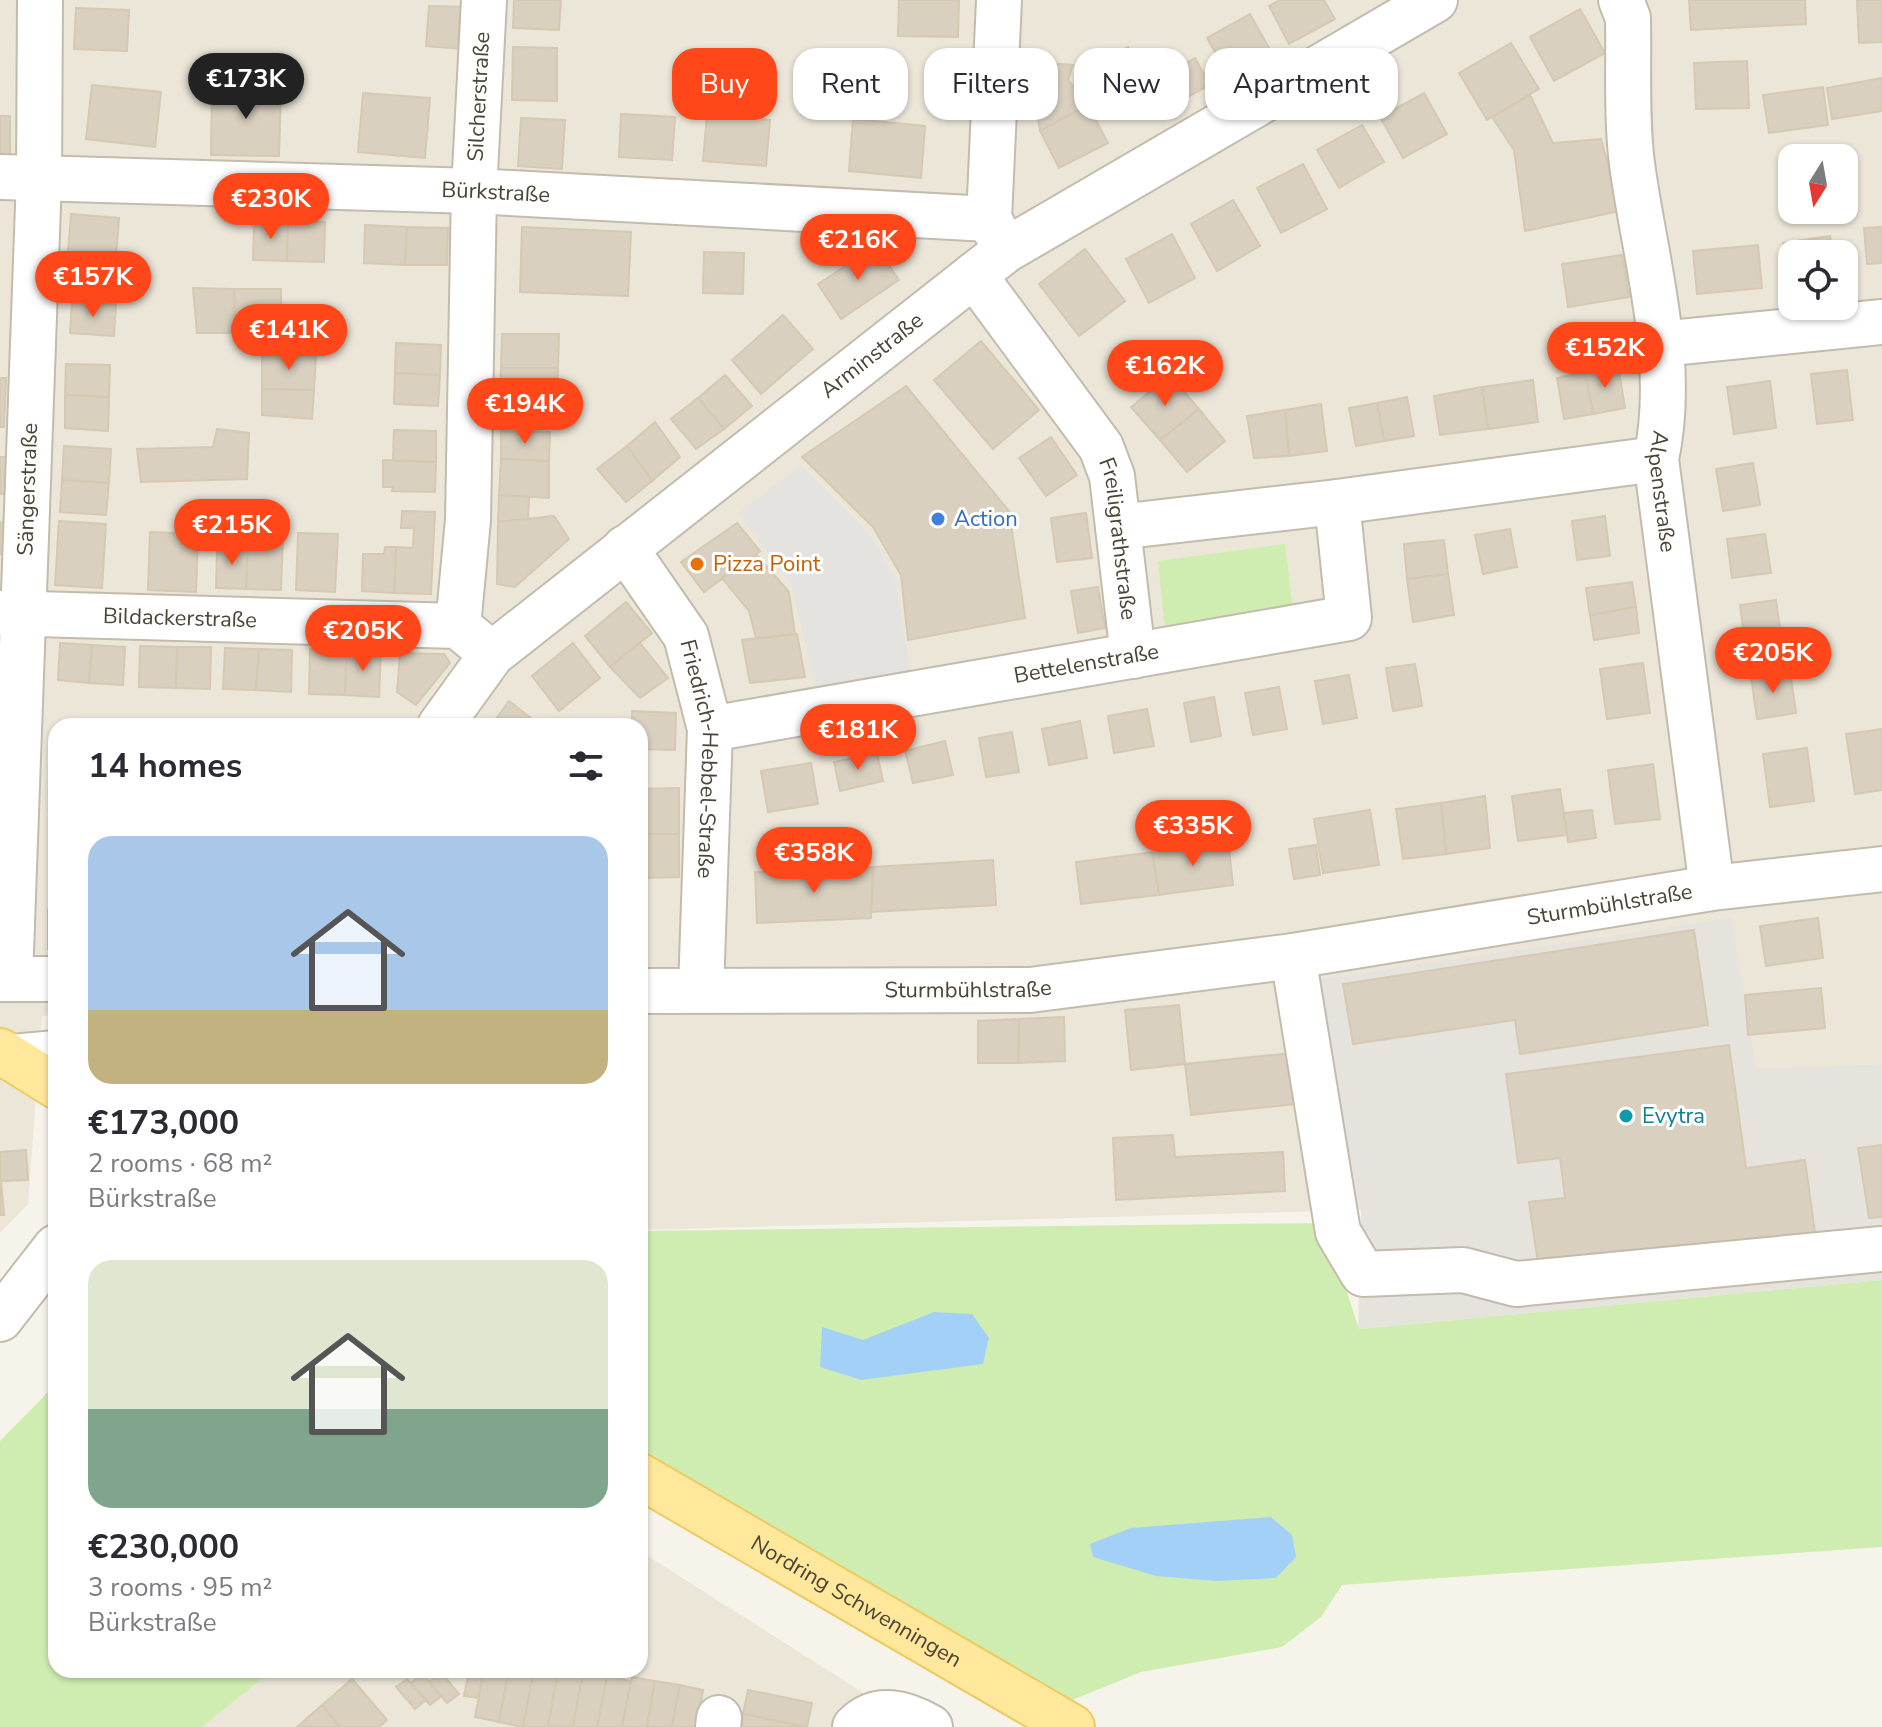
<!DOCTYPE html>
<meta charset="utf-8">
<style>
body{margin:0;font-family:"Nunito Sans",sans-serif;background:#f7f7f7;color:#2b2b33;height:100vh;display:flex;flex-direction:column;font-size:30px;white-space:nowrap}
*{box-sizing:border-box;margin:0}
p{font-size:26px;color:#7c7c81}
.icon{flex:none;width:44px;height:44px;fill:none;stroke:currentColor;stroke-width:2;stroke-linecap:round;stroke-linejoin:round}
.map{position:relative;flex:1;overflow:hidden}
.panel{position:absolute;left:48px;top:718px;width:600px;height:960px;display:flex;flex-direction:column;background:#fff;border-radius:24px;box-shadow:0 2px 6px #0004}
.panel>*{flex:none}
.top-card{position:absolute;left:672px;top:48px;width:760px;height:72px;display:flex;gap:16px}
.needle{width:52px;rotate:191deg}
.fabs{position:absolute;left:1778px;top:144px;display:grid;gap:16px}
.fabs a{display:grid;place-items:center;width:80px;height:80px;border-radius:16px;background:#fff;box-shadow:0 2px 6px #0004;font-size:40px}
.price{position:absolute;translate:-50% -68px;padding:0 18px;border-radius:28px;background:#ff4719;color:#fff;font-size:26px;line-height:52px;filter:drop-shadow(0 2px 4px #0008)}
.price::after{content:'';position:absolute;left:50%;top:48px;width:24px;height:18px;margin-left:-12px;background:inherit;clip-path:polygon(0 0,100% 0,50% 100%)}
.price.current{background:#222;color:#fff}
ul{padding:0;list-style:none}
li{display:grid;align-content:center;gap:16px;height:424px;padding:0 40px}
li span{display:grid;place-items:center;height:248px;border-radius:24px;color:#555}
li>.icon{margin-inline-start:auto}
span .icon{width:144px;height:144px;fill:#fffc;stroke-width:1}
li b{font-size:34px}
h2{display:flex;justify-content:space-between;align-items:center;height:96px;padding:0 40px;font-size:34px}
.pill{padding:0 28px;border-radius:24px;background:#fff;box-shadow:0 2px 6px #0004;font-size:28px;line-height:72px}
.pill.current{background:#ff4719;color:#fff}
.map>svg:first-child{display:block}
.residential{fill:#ebe6d8;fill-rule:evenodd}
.industrial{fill:#e6e2dc}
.green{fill:#cfedb1}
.parking{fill:#e5e3df}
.water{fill:#a3d0f7}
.building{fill:#d9d0bf;stroke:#d5c9b1;stroke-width:2}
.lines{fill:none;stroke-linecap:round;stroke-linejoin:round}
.minor-casing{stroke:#c3bcac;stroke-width:48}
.major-casing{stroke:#eecb61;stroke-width:48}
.minor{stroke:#fff;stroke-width:44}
.major{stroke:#ffe79b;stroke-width:44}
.shop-dot{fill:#3f7fe0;stroke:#fff;stroke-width:3}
.food-dot{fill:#e8710a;stroke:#fff;stroke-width:3}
.culture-dot{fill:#0f9aa8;stroke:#fff;stroke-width:3}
.labels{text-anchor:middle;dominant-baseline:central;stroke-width:6;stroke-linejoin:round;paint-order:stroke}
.street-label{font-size:22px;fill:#4c4537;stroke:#fff}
.shop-label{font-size:22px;fill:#366cbe;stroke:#fff;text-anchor:start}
.food-label{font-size:22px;fill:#c56008;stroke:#fff;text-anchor:start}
.culture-label{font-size:22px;fill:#0d838f;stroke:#fff;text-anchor:start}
</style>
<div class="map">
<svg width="1882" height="1727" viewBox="0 0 1882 1727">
<rect width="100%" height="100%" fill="#f6f3eb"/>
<!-- residential -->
<g class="residential">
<path d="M0 0H1882V1064L1756 1070 1732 919 1315 980 1361 1210 640 1230V726H56V1015L42 1016 28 1204 0 1233ZM1792 158H1844V210H1792ZM1792 254H1844V306H1792Z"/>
<path d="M640 1551 917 1727H202L268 1674 281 1670H640Z"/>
</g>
<!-- industrial -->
<path class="industrial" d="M1732 918 1756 1069 1882 1064V1280L1358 1329 1361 1210 1314 980Z"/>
<!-- green -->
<g class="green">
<path d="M1285 544 1294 619 1166 639 1158 561Z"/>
<path d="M1324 1223 1359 1329 1882 1280V1547L1342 1585 1321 1617 1282 1647 1141 1672 1065 1703 640 1450V1231Z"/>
<path d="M56 1384V1670H281L268 1674 202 1727H0V1441Z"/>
</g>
<!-- parking -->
<path class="parking" d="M801 465 867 531 895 577 911 674 816 689 791 584 738 513Z"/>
<!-- water -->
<g class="water">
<path d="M934 1312 972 1314 989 1338 983 1364 861 1380 820 1367 822 1327 863 1340Z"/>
<path d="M1271 1517 1292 1535 1296 1557 1276 1578 1217 1581 1156 1576 1093 1557 1090 1544 1131 1528Z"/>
</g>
<!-- building -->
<g class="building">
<path d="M514 0H561L559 30 513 28Z"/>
<path d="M899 0H959L958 37 898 36Z"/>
<path d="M1280 0H1324L1335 19 1289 44 1269 6Z"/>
<path d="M1689 0H1805L1806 24 1691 30Z"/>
<path d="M1857 0H1882V42L1859 43Z"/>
<path d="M429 6 466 7 463 49 426 46Z"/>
<path d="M76 8 129 10 127 51 74 49Z"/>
<path d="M1580 9 1605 53 1554 81 1530 37Z"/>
<path d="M1250 14 1272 53 1229 77 1207 38Z"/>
<path d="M1511 43 1539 89 1487 120 1459 73Z"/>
<path d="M513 47 557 48V101L512 100Z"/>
<path d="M1128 47 1134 58 1146 52 1169 93 1131 114 1103 61Z"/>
<path d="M1195 58 1210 85 1182 100 1168 73Z"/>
<path d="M1747 61 1749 108 1696 109 1694 63Z"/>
<path d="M1030 62 1073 65 1068 80 1088 105 1040 131Z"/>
<path d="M1882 78V111L1832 119 1827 88Z"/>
<path d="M92 85 161 92 155 147 86 139Z"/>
<path d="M212 87 281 88 279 156 211 155Z"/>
<path d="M1823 87 1828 125 1769 133 1763 95Z"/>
<path d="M363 93 430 98 425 158 358 152Z"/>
<path d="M1424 93 1447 134 1403 158 1380 117Z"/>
<path d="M1530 95 1553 143 1601 139 1620 211 1525 231 1514 150 1492 117Z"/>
<path d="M1088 105 1108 143 1059 168 1040 131Z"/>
<path d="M621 114 675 117 672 160 619 157Z"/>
<path d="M707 115 770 120 766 166 703 161Z"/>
<rect x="0" y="116" width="10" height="39"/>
<path d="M521 118 565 120 562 169 518 166Z"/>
<path d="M853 119 925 126 921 178 849 171Z"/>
<path d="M1362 125 1384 162 1339 188 1317 150Z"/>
<path d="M1303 164 1327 209 1281 233 1257 188Z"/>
<path d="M1233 200 1260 246 1217 271 1191 224Z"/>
<path d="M71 214 119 218 116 257 68 253Z"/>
<path d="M254 221H288L287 261 253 260Z"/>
<path d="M288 221 325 222 324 262 287 261Z"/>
<path d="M365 225 407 227 405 265 364 263Z"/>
<path d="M407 227 448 228 447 265H405Z"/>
<path d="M522 227 631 232 628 296 520 292Z"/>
<path d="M1882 227V263L1867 264 1864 228Z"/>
<path d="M1172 234 1195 278 1149 303 1126 259Z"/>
<path d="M1830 236 1833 254H1792V284H1788L1783 243Z"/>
<path d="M1758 245 1762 288 1697 294 1693 251Z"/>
<path d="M876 246 899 280 841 319 818 284Z"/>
<path d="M1085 249 1125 301 1079 336 1039 284Z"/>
<path d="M704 252 744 253 743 294 703 293Z"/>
<path d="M1622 255 1629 297 1568 307 1562 264Z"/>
<path d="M74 278 118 281 116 305 72 302Z"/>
<path d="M193 288 234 289 235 333H197Z"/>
<path d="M234 289H281V334L235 333Z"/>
<path d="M72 302 116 305 114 336 70 333Z"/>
<path d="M783 315 813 349 761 394 732 360Z"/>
<path d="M502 334H559L558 368H501Z"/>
<path d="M981 341 1039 410 993 449 934 380Z"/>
<path d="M396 343 441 345 440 375 395 373Z"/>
<path d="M262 355H316L314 390 262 389Z"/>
<path d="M66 364 110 365 109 397 65 395Z"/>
<path d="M1618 366 1625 408 1593 414 1585 372Z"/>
<path d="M501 368H558L557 402 500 400Z"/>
<path d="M1847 370 1853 420 1817 424 1811 374Z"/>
<path d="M1585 372 1593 414 1564 419 1557 378Z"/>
<path d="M395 373 440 375 438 406 394 404Z"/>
<path d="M725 375 752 406 724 429 698 398Z"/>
<path d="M1170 375 1199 409 1160 440 1131 407Z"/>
<path d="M0 378H6L4 427H0Z"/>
<path d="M1533 380 1538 422 1488 429 1482 387Z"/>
<path d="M1770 381 1776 428 1734 434 1727 387Z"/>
<path d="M906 386 1009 511 1025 618 908 640 901 575 873 527 802 457Z"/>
<path d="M1482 387 1488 429 1440 435 1434 396Z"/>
<path d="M262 389 314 390 312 419 262 415Z"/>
<path d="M65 395 109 397 108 431 65 428Z"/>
<path d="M1407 397 1414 436 1384 441 1377 403Z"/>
<path d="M698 398 724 429 696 449 671 419Z"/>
<path d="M1377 403 1384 441 1356 446 1349 408Z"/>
<path d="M1321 404 1327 451 1289 456 1285 410Z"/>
<path d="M1199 409 1225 441 1187 472 1160 440Z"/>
<path d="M1285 410 1289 456 1254 458 1247 416Z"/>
<path d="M655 422 680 457 652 481 627 446Z"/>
<path d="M217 429 249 433 247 479 141 482 137 449 213 447Z"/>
<path d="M394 430 436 431V462L393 461Z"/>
<path d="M501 431 550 432 549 461 501 459Z"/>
<path d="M1051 437 1077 475 1046 496 1019 458Z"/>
<path d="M64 446 111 449 109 483 62 480Z"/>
<path d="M627 446 652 481 626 502 597 469Z"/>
<path d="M0 457H9L8 494H0Z"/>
<path d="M501 459 549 461V498L499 495Z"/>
<path d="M383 460 436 462 435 492 392 491 393 487H383Z"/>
<path d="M1753 463 1760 505 1723 511 1716 469Z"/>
<path d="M62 480 109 483 106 515 60 512Z"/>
<path d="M499 495 529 497 528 519 498 522Z"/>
<path d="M402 511 435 512 431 594 394 593 396 547 413 548 414 528H401Z"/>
<path d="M1086 513 1092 558 1057 562 1051 518Z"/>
<path d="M554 516 569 539 515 587 497 584 498 522Z"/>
<path d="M1605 516 1610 556 1577 560 1572 521Z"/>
<path d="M59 521 106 524 102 588 55 585Z"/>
<path d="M0 522 6 523 4 555 0 554Z"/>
<path d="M737 523 760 551 704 592 681 562Z"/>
<path d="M1510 529 1517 567 1483 574 1475 535Z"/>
<path d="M150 532 198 534 196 592 148 590Z"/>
<path d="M248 533 283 535 281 590 246 589Z"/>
<path d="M298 533 338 534 335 592 296 590Z"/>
<path d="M1765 534 1771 573 1732 578 1727 539Z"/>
<path d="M1444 540 1448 574 1407 579 1404 544Z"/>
<path d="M236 541H248L246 589 216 588 217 549 236 550Z"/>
<path d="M385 547H396L394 593 362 591 363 554H384Z"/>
<path d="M756 554 789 592 795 634 756 638 749 611 722 578Z"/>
<path d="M1448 574 1454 615 1413 622 1407 579Z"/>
<path d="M1632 582 1636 607 1590 615 1586 588Z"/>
<path d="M1098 587 1105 628 1078 633 1071 591Z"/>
<path d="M1776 600 1782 643 1746 648 1740 605Z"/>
<path d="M626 602 652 633 610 667 585 636Z"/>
<path d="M1636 607 1639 633 1594 640 1590 615Z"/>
<path d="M797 634 805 677 750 683 742 640Z"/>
<path d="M60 643 92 645 89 683 58 680Z"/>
<path d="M573 643 600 678 559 711 532 676Z"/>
<path d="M640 643 668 678 640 698 610 667Z"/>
<path d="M92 645 125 647 123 685 89 683Z"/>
<path d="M140 646 177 647 176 688 139 687Z"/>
<path d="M177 647H211L210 689 176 688Z"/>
<path d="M225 648 259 649 256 690 223 689Z"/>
<path d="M259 649 292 650 291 692 256 690Z"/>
<path d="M310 649 347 650 345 695 309 694Z"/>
<path d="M347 650 381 651 379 697 345 695Z"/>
<path d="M400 653 444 654 450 663 416 705 397 692Z"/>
<path d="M1643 663 1650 713 1607 719 1600 669Z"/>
<path d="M1415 664 1422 706 1393 711 1386 668Z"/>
<path d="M1790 671 1796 713 1757 719 1751 676Z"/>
<path d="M1349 675 1357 718 1323 724 1315 681Z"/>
<path d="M1279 687 1287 729 1253 735 1245 693Z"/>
<path d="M1214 697 1221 736 1191 742 1184 703Z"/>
<path d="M509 701 541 726H491Z"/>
<path d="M1147 709 1154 746 1114 753 1108 716Z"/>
<path d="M632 711 676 713 675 750 640 749V726H632Z"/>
<path d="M1080 721 1087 758 1049 765 1042 729Z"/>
<path d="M1882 729V790L1855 794 1846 734Z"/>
<path d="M1012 732 1019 772 986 777 979 738Z"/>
<path d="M945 741 953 775 913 783 905 751Z"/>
<path d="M1807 748 1814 801 1770 807 1763 754Z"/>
<path d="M877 753 883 781 840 791 834 762Z"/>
<path d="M811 763 818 804 768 812 761 771Z"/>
<path d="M1653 764 1660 819 1615 824 1608 770Z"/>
<path d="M52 768H56V800L50 799Z"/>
<path d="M679 788V834H640V789Z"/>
<path d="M1560 789 1567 835 1518 841 1512 796Z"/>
<path d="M1485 796 1490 848 1446 854 1441 803Z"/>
<path d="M1441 803 1446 854 1403 859 1396 809Z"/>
<path d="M1370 810 1379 865 1323 873 1314 819Z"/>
<path d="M1592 810 1596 838 1568 842 1564 813Z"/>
<path d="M50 822H56V854H49Z"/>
<path d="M640 834H679V877L640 878Z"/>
<path d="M1228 840 1233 885 1159 895 1152 852Z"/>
<path d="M1316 845 1320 875 1294 879 1289 849Z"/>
<path d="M1152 852 1159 895 1081 904 1076 862Z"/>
<rect x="49" y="854" width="7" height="34"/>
<path d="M993 860 996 905 871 912 873 867Z"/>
<path d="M873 867 871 918 757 923 755 872Z"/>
<rect x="640" y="903" width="6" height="29"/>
<rect x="48" y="910" width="8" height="39"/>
<path d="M1818 918 1823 958 1766 966 1760 926Z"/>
<path d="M1694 930 1708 1025 1520 1054 1515 1020 1353 1044 1343 984Z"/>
<path d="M1821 988 1825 1028 1748 1035 1745 995Z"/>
<path d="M1179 1005 1185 1064 1131 1070 1125 1010Z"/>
<path d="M1064 1017 1065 1061 1018 1063 1019 1019Z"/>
<path d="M1019 1019 1018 1063H978V1021Z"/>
<path d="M1729 1045 1746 1168 1805 1160 1815 1233 1539 1270 1529 1202 1565 1198 1560 1158 1518 1163 1506 1074Z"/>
<path d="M1291 1053 1296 1104 1191 1115 1185 1064Z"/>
<path d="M1173 1135 1175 1157 1283 1152 1285 1191 1116 1200 1113 1138Z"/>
<path d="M1882 1145V1217L1869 1218 1858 1148Z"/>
<path d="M26 1150 28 1180 1 1181 4 1215H0V1152Z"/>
<path d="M469 1670H484L478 1698 464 1696Z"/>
<path d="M484 1670H509L499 1722 475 1717Z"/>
<path d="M509 1670H534L523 1727 499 1722Z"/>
<path d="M534 1670 558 1672 548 1727H523Z"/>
<path d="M558 1670 583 1672 573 1727 548 1726Z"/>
<path d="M441 1672 459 1694 447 1703 429 1682Z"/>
<path d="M583 1672 607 1676 597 1727H573Z"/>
<path d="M422 1673 441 1696 430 1705 411 1683Z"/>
<path d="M607 1676 631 1681 622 1727H597Z"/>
<path d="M632 1677 655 1681 647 1727H622Z"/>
<path d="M352 1679 387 1720 379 1727H340L322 1705Z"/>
<path d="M407 1679 426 1700 415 1709 396 1687Z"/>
<path d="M655 1681 680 1685 672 1727H647Z"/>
<path d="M680 1685 703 1690 697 1727H672Z"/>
<path d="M748 1690 812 1703 807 1727 743 1714Z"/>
<path d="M322 1705 340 1727H297Z"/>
<path d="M743 1714 807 1727H741Z"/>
</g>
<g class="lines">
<!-- minor casing -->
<g class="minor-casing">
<g id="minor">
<path d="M999 0 989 219 1004 246"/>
<path id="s1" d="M1621 0 1628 18C1629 66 1626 116 1632 164 1645 260 1677 362 1656 459L1712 888"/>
<path id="s2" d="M0 177 474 191 989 219"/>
<path id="s3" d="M974 275 1101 447 1112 476 1133 656"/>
<path d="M1660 344 1882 322"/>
<path d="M1118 527 1337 502"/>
<path id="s4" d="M625 548 686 636 710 729 701 990"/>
<path id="s5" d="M0 613 458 626 481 645"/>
<path id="s6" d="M458 626 468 520 474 191 484 0"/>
<path id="s7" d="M440 726 492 654 1006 250 1435 0"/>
<path id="s8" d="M710 729 1349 618 1337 502 1656 459"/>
<path d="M1293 956 1338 1232 1363 1274 1463 1270 1516 1284 1882 1249"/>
<path d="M0 979H56"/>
<path id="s9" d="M10 979 39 178 40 0"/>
<path id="s10" d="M640 991 1030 990 1293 956 1712 888 1882 869"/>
<path d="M13 1057 56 1053"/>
<path d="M0 1319 56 1247"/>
<path d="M718 1727 719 1718"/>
<path d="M855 1727C877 1704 906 1713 930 1727"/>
</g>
</g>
<!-- major casing -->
<g class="major-casing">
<g id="major">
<path d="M0 1051 56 1086"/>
<path id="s11" d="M640 1476 1072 1727"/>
</g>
</g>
<!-- minor -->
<use href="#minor" class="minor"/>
<!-- major -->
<use href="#major" class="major"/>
</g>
<!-- markers -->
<circle class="shop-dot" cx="938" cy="519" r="8"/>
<circle class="food-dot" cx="697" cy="564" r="8"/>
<circle class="culture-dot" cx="1626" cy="1116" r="8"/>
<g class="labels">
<!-- street labels -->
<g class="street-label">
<text stroke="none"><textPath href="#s6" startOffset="530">Silcherstraße</textPath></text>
<text stroke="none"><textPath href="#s2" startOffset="496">Bürkstraße</textPath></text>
<text stroke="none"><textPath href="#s7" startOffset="572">Arminstraße</textPath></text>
<text stroke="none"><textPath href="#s9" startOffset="490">Sängerstraße</textPath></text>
<text stroke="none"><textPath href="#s1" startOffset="496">Alpenstraße</textPath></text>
<text stroke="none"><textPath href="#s3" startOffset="308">Freiligrathstraße</textPath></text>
<text stroke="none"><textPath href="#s5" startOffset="180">Bildackerstraße</textPath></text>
<text stroke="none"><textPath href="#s8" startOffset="382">Bettelenstraße</textPath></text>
<text stroke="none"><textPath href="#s4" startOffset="232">Friedrich-Hebbel-Straße</textPath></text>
<text stroke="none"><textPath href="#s10" startOffset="976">Sturmbühlstraße</textPath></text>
<text stroke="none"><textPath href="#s10" startOffset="328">Sturmbühlstraße</textPath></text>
<text stroke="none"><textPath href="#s11" startOffset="250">Nordring Schwenningen</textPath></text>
</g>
<!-- shop labels -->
<g class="shop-label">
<text x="954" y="519">Action</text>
</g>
<!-- food labels -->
<g class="food-label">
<text x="713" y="564">Pizza Point</text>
</g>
<!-- culture labels -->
<g class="culture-label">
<text x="1642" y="1116">Evytra</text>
</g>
</g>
</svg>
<div class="fabs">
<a><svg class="needle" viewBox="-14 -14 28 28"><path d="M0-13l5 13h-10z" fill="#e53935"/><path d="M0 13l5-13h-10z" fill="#7c7c81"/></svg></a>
<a><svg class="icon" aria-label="locate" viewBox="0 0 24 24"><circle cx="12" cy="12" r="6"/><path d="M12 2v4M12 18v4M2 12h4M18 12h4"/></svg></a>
</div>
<b class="price current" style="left:246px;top:121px">€173K</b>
<b class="price" style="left:271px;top:241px">€230K</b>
<b class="price" style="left:858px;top:282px">€216K</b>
<b class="price" style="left:93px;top:319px">€157K</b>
<b class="price" style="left:289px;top:372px">€141K</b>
<b class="price" style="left:1605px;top:390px">€152K</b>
<b class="price" style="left:1165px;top:408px">€162K</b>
<b class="price" style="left:525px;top:446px">€194K</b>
<b class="price" style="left:232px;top:567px">€215K</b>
<b class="price" style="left:363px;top:673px">€205K</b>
<b class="price" style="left:1773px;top:695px">€205K</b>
<b class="price" style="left:858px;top:772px">€181K</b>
<b class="price" style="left:1193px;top:868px">€335K</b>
<b class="price" style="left:814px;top:895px">€358K</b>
<div class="top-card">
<a class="pill current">Buy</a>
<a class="pill">Rent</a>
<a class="pill">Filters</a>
<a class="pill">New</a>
<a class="pill">Apartment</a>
</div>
<section class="panel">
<h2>14 homes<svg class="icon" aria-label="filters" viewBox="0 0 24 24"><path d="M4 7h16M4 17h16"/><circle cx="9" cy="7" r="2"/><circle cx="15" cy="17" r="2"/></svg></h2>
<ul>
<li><span style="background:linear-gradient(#a9c7e8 70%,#c2b280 0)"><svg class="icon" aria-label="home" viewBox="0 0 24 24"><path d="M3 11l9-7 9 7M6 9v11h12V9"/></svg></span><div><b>€173,000</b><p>2 rooms · 68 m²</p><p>Bürkstraße</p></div></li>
<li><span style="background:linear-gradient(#dfe7d0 60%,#7fa58c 0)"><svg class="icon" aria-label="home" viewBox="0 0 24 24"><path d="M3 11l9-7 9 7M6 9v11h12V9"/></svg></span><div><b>€230,000</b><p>3 rooms · 95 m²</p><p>Bürkstraße</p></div></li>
</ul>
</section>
</div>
